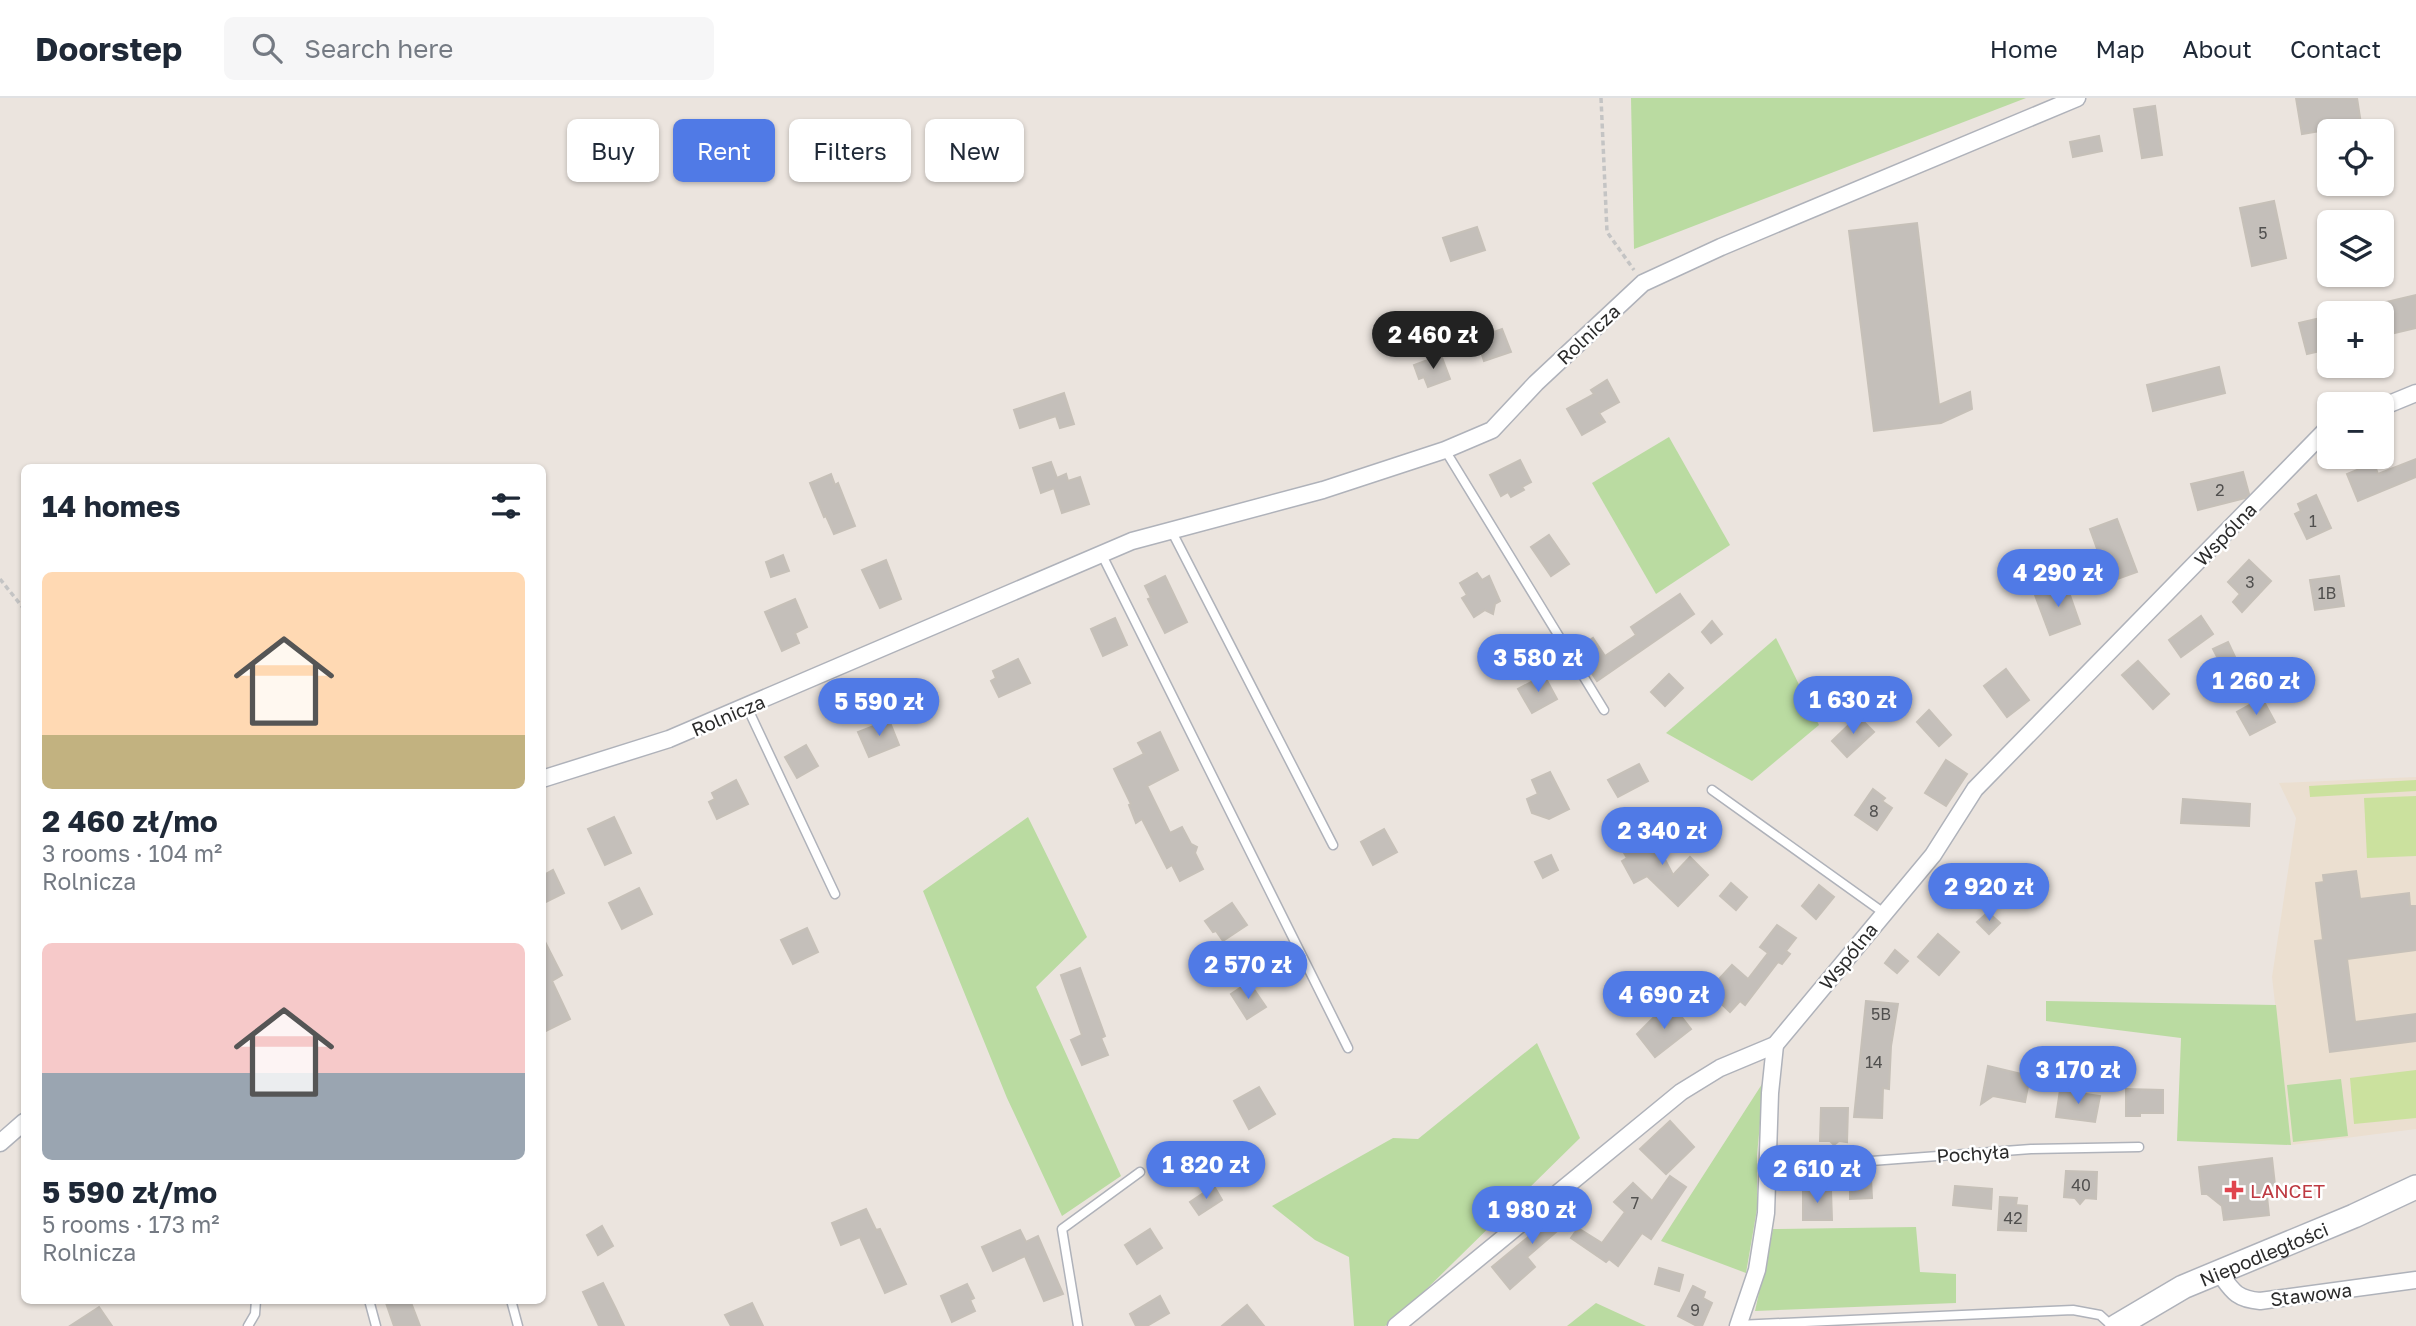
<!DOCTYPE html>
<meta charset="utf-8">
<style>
body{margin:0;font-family:"Golos Text",sans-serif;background:#f6f6f7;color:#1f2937;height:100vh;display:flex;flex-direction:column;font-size:26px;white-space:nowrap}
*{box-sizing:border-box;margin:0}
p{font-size:23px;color:#747a83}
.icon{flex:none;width:38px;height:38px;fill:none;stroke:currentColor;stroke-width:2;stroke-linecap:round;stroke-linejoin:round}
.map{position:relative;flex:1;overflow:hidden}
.details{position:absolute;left:21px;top:366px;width:525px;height:840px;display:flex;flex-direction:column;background:#fff;border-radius:10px;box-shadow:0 2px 5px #0004}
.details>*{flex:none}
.banner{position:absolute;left:567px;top:21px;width:665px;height:63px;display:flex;gap:14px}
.tools{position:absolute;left:2317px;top:21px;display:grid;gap:14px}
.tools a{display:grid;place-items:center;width:77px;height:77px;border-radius:10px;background:#fff;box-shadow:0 2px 5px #0004;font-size:35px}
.price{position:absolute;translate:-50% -60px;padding:0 16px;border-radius:24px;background:#507ae6;color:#fff;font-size:23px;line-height:46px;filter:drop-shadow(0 2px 4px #0008)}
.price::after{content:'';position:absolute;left:50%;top:42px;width:21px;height:16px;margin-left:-10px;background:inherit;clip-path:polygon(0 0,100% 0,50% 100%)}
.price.selected{background:#222;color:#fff}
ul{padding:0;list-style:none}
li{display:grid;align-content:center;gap:14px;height:371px;padding:0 21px}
li span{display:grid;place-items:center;height:217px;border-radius:10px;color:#555}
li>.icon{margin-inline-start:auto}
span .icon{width:126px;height:126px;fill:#fffc;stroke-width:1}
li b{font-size:30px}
h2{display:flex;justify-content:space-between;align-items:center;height:84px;padding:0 21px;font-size:30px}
.chip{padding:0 24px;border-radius:10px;background:#fff;box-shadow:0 2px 5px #0004;font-size:24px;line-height:63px}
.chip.selected{background:#507ae6;color:#fff}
header{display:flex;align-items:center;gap:42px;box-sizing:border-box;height:98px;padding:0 35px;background:#fff;border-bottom:2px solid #e0e1e3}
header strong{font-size:33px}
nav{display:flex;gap:38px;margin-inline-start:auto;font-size:24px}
.search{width:490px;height:63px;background:#f6f6f7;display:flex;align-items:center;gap:18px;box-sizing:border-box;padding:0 24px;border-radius:10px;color:#747a83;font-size:26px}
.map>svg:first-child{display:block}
.education{fill:#ebdfd0}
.green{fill:#badba1}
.pitch{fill:#cbe19e}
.building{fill:#c4bfba;stroke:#c6c0b8;stroke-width:2}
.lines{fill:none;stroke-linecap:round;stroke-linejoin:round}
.lane-casing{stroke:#afb2ba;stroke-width:11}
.street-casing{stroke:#afb2ba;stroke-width:19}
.secondary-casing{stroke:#afb2ba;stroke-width:26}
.path{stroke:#c4c4c4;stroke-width:3.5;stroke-dasharray:5 3.5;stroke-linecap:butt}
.lane{stroke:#fff;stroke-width:8}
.street{stroke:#fff;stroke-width:16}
.secondary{stroke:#fff;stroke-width:23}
.health-dot{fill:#e0444e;stroke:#fff;stroke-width:2.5}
.labels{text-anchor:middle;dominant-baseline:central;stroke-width:5;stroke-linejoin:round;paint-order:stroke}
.number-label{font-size:16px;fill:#51504f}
.street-label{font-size:19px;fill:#2b2b2b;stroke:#fff}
.health-label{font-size:19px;fill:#be3a42;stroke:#fff;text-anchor:start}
</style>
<header>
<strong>Doorstep</strong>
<div class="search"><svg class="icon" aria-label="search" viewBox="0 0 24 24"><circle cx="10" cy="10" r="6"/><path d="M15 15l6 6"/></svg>Search here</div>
<nav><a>Home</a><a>Map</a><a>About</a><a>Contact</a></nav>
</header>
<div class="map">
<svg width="2416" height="1228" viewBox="0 0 2416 1228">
<rect width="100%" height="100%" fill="#ebe4de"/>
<!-- education -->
<path class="education" d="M2416 679V1031L2291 1047 2272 879 2296 720 2279 685Z"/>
<!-- green -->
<g class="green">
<path d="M1631 0H2026L1634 151Z"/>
<path d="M1669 339 1730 447 1656 496 1592 385Z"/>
<path d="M1776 540 1819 627 1752 683 1666 635Z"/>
<path d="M1028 719 1087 839 1036 889 1121 1078 1062 1118 1007 1000 923 793Z"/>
<path d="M2046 903 2276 907 2291 1047 2177 1043 2181 940 2046 923Z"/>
<path d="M1537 945 1580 1040 1394 1223 1385 1228H1354L1349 1159 1315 1142 1272 1108 1393 1040 1418 1041Z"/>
<path d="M2341 981 2348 1038 2293 1044 2287 987Z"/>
<path d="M1764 983 1757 1057V1111L1746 1175 1661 1143Z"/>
<path d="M1916 1129 1920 1174 1956 1176V1205L1755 1213 1773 1131Z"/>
<path d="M1596 1205 1646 1228H1567Z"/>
</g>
<!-- pitch -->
<g class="pitch">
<path d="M2416 682V693L2310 699 2309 688Z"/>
<path d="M2416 698V758L2367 760 2364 700Z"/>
<path d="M2416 972V1020L2354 1026 2350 980Z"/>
</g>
<!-- building -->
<g class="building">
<path d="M2296 0H2357L2361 26 2302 36Z"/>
<path d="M2155 8 2162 57 2142 60 2134 11Z"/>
<path d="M2099 38 2102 53 2073 59 2070 44Z"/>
<path d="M2274 103 2286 160 2252 168 2240 110Z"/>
<path d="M1917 125 1939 307 1970 294 1972 311 1941 325 1874 333 1849 133Z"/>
<path d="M1477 129 1485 152 1451 163 1443 140Z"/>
<path d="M2416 197V230L2382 238V205Z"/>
<path d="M2329 218V251L2307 256 2299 225Z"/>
<path d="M1492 229 1494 234 1502 231 1511 254 1484 263 1475 235Z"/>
<path d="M1441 257 1450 281 1428 289 1424 279 1419 281 1414 267Z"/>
<path d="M2219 269 2225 295 2153 313 2147 287Z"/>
<path d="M1607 282 1619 304 1599 315 1605 324 1582 337 1567 311 1594 296 1591 292Z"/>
<path d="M1064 295 1074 326 1060 330 1056 318 1020 330 1014 312Z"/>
<path d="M2416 361V379L2358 403 2347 376 2374 365 2378 376Z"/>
<path d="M1520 362 1531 384 1522 389 1524 392 1511 399 1508 394 1501 398 1490 377Z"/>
<path d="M1051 364 1057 380 1066 376 1068 383 1080 379 1089 406 1062 415 1054 390 1041 395 1033 370Z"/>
<path d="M2243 374 2249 396 2245 400 2198 412 2191 386Z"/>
<path d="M831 376 835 387 838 385 855 428 834 436 826 418 824 419 810 385Z"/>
<path d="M2316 397 2331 430 2307 441 2295 416 2301 413 2298 406Z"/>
<path d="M2117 421 2137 474 2109 484 2090 431Z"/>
<path d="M1549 437 1569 466 1551 478 1531 449Z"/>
<path d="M783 457 789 473 771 479 766 464Z"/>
<path d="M886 462 901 501 880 510 862 472Z"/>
<path d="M2249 462 2271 483 2242 514 2233 504 2240 496 2228 484Z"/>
<path d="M1477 475 1482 482 1489 478 1500 503 1495 506 1493 516 1485 512 1474 519 1462 500 1467 497 1460 485Z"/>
<path d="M1165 478 1187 524 1165 535 1148 501 1151 500 1145 488Z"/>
<path d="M2339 478 2344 508 2315 512 2310 482Z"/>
<path d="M2066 486 2080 526 2050 537 2035 497Z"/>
<path d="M1680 496 1694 516 1597 583 1576 551 1593 540 1605 558 1636 537 1631 529Z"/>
<path d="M795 501 807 529 795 535 799 545 782 553 765 514Z"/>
<path d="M2201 518 2213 536 2181 559 2169 542Z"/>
<path d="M1115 520 1127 547 1103 558 1091 531Z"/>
<path d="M1712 523 1722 536 1711 545 1702 534Z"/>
<path d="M2228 544 2243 576 2229 582 2213 551Z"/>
<path d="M1018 561 1030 585 999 599 991 583 996 580 993 573Z"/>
<path d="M2138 563 2169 596 2153 611 2122 577Z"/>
<path d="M2006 571 2029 602 2007 619 1984 588Z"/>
<path d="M1669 576 1683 590 1665 608 1651 594Z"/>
<path d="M1544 577 1557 601 1532 615 1518 591Z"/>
<path d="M2262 600 2275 624 2250 637 2237 614Z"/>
<path d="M1929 612 1951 637 1939 648 1917 624Z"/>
<path d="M1858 618 1874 634 1847 659 1832 643Z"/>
<path d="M889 622 899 647 869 659 858 634Z"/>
<path d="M1160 634 1178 672 1147 688 1170 735 1182 729 1191 746 1197 749 1195 755 1203 771 1180 783 1172 767 1167 770 1142 721 1136 725 1129 707 1131 706 1114 671 1144 656 1138 645Z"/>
<path d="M806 647 818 668 797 680 785 659Z"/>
<path d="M1946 662 1967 676 1946 708 1925 695Z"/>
<path d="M1639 666 1648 683 1618 699 1608 682Z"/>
<path d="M1550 674 1569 711 1549 721 1532 715 1527 701 1538 696 1532 682Z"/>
<path d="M736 682 748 706 717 721 709 704 715 701 712 695Z"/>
<path d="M1873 691 1885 700 1882 703 1892 710 1877 732 1855 717Z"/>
<path d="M2183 701 2250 706 2249 728 2181 725Z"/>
<path d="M614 719 631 755 605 767 588 731Z"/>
<path d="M1657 720 1667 741 1657 746 1673 777 1690 759 1708 777 1678 808 1647 778 1634 785 1622 763 1627 760 1624 755 1651 741 1644 727Z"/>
<path d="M1384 731 1397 754 1373 767 1361 744Z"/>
<path d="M1551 757 1558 772 1543 780 1535 764Z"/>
<path d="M553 772 564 795 542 806V778Z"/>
<path d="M2356 773 2360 801 2409 795 2410 808H2416V852L2347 861 2355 924 2416 916V943L2330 954 2315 843 2323 842 2316 785 2324 784 2323 777Z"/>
<path d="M1731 785 1747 799 1736 812 1720 798Z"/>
<path d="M1819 787 1834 799 1816 821 1802 808Z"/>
<path d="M639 790 652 816 622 831 609 805Z"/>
<path d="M1232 805 1247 827 1223 843 1216 833 1213 834 1205 823Z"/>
<path d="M1988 814 2000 825 1989 836 1977 824Z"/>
<path d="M1777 827 1796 840 1786 853 1790 856 1782 866 1778 864 1745 907 1740 903 1730 914 1708 893 1732 867 1748 881 1768 855 1760 849Z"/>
<path d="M807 830 818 854 793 866 781 842Z"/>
<path d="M1938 836 1959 854 1939 877 1918 859Z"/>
<path d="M542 838 562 877 552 883 570 921 542 935Z"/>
<path d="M1895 852 1908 863 1897 875 1885 865Z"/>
<path d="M1080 870 1105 938 1101 940 1108 957 1082 967 1071 942 1082 937 1061 877Z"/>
<path d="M1249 884 1266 909 1247 921 1231 896Z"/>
<path d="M1866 903 1898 906 1891 948 1889 991 1883 990 1882 1020 1854 1019Z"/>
<path d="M1673 908 1691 931 1655 959 1637 936 1654 919Z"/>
<path d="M1988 968 2030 978 2025 1004 1993 998 1981 1006Z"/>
<path d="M1259 989 1275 1016 1249 1031 1234 1003Z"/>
<path d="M2126 991 2163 992V1015H2140V1018H2126Z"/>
<path d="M2060 992 2100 998 2095 1024 2056 1019Z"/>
<path d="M1821 1010H1848L1847 1044 1839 1043 1834 1047 1830 1043H1820Z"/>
<path d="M1670 1023 1694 1049 1666 1076 1640 1051Z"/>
<path d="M2272 1060 2275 1087 2266 1089 2269 1117 2224 1122 2222 1108 2207 1096H2202L2199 1069Z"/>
<path d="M2066 1073 2097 1074 2096 1101 2085 1100 2080 1106 2075 1100 2064 1099Z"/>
<path d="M1670 1078 1686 1089 1651 1141 1642 1135 1618 1168 1609 1161 1606 1164 1571 1140 1578 1130 1602 1145 1625 1114 1614 1104 1633 1085 1652 1103Z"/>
<path d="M1871 1081 1872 1100 1850 1101V1082Z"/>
<path d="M1214 1088 1222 1102 1199 1117 1190 1104Z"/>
<path d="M1955 1088 1992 1091 1991 1111 1953 1107Z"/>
<path d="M1831 1092 1832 1122H1803V1093Z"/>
<path d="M2000 1099 2017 1100 2016 1107 2027 1108 2026 1133 1998 1132Z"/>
<path d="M1565 1103 1577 1116 1527 1159 1535 1169 1510 1191 1492 1169 1538 1131 1535 1128Z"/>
<path d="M866 1111 876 1132 880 1131 906 1186 885 1195 860 1139 841 1147 832 1125Z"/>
<path d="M602 1128 613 1148 598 1157 587 1137Z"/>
<path d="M1150 1131 1162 1150 1137 1166 1125 1147Z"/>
<path d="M1020 1132 1026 1144 1038 1138 1063 1196 1044 1203 1025 1158 993 1173 982 1149Z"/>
<path d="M1659 1170 1683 1177 1679 1193 1655 1186Z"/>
<path d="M603 1185 616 1211 624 1228H599L583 1194Z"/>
<path d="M967 1186 974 1200 970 1202 975 1213 952 1224 941 1198Z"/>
<path d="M1693 1188 1705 1194 1703 1200 1712 1205 1702 1228H1697L1678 1218Z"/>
<path d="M1160 1198 1169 1215 1147 1228H1136L1130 1216Z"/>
<path d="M385 1202H410L420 1228H394Z"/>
<path d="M752 1205 763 1228H731L725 1217Z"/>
<path d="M1247 1207 1264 1228H1222Z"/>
<path d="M99 1209 112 1228H70Z"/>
</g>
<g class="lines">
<!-- lane casing -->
<g class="lane-casing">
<g id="lane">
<path d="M1445 352 1604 612"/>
<path d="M1171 432 1333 747"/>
<path d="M1101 455 1348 950"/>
<path d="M747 609 835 796"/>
<path d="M1712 692 1884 815"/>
<path d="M1766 1071 2031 1051 2139 1049"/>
<path d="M369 1202 376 1228"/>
<path d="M511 1202 518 1228"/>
<path d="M1738 1227 2073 1212 2100 1217 2112 1228"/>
<path d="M248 1228 255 1216 256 1202"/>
<path d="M1078 1228 1062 1131 1140 1074"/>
</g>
</g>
<!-- street casing -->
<g class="street-casing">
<g id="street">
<path d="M2382 309 2416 295"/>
<path d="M542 681 669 641 1132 443 1323 392 1445 352 1492 332 1536 285 1643 185 1721 149 2077 0"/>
<path d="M0 1045 24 1024"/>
<path d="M2218 1173C2232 1192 2235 1201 2260 1203L2416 1182"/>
<path d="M1396 1228 1681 994 1720 970 1775 947 1933 757 1975 691 2324 334 2329 332"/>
<path d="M1738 1228 1757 1172 1766 1115 1770 995 1775 947"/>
</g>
</g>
<!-- secondary casing -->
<g class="secondary-casing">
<g id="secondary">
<path id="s1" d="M2117 1228 2183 1189 2354 1118 2416 1089"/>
</g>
</g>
<!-- path -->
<g class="path">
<path d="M1601 0 1607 134 1634 172"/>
<path d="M0 481 24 511"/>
</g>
<!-- lane -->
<use href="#lane" class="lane"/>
<!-- street -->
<use href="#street" class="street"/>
<!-- secondary -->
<use href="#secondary" class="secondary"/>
</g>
<!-- markers -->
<path class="health-dot" d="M2230.5 1081.5h7v7h7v7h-7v7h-7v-7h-7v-7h7z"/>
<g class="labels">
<!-- number labels -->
<g class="number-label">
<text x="2263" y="135">5</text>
<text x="2220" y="392">2</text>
<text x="2313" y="423">1</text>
<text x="2250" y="484">3</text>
<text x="2327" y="495">1B</text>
<text x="1874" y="713">8</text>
<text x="1881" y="916">5B</text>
<text x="1874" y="964">14</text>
<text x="2081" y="1087">40</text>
<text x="1635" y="1105">7</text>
<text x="2013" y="1120">42</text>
<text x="1695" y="1212">9</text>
</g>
<!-- street labels -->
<g class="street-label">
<text transform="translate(1588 236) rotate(-43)">Rolnicza</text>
<text transform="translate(2225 436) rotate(-46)">Wspólna</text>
<text transform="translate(728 617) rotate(-23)">Rolnicza</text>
<text transform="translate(1848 858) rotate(-51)">Wspólna</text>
<text transform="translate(1973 1055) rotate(-4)">Pochyła</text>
<text stroke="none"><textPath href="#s1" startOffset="164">Niepodległości</textPath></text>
<text transform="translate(2311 1196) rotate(-7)">Stawowa</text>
</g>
<!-- health labels -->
<g class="health-label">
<text x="2250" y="1092">LANCET</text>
</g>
</g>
</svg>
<div class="tools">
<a><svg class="icon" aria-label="locate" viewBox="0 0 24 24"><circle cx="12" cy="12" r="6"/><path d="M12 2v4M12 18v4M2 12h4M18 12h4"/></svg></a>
<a><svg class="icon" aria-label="layers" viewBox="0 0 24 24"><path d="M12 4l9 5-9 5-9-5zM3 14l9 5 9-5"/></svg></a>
<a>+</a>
<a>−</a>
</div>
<b class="price selected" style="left:1433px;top:273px">2 460 zł</b>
<b class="price" style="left:2058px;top:511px">4 290 zł</b>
<b class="price" style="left:1538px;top:596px">3 580 zł</b>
<b class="price" style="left:2256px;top:619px">1 260 zł</b>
<b class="price" style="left:1853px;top:638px">1 630 zł</b>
<b class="price" style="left:879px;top:640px">5 590 zł</b>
<b class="price" style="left:1662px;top:769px">2 340 zł</b>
<b class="price" style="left:1989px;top:825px">2 920 zł</b>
<b class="price" style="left:1248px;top:903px">2 570 zł</b>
<b class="price" style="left:1664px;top:933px">4 690 zł</b>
<b class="price" style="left:2078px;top:1008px">3 170 zł</b>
<b class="price" style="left:1206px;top:1103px">1 820 zł</b>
<b class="price" style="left:1817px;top:1107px">2 610 zł</b>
<b class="price" style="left:1532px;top:1148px">1 980 zł</b>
<div class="banner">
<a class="chip">Buy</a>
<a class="chip selected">Rent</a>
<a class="chip">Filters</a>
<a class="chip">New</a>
</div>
<section class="details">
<h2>14 homes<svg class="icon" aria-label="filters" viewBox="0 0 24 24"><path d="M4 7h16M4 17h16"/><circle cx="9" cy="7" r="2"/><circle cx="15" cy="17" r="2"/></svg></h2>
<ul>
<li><span style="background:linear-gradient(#ffd9b3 75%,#c2b280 0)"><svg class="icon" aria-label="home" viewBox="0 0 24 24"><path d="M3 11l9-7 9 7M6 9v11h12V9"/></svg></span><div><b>2 460 zł/mo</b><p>3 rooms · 104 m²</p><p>Rolnicza</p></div></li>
<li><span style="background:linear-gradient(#f6c9c9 60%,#9aa5b1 0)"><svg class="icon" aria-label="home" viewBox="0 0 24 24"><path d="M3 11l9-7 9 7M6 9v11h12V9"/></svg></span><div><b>5 590 zł/mo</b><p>5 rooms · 173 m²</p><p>Rolnicza</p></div></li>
</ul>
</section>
</div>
